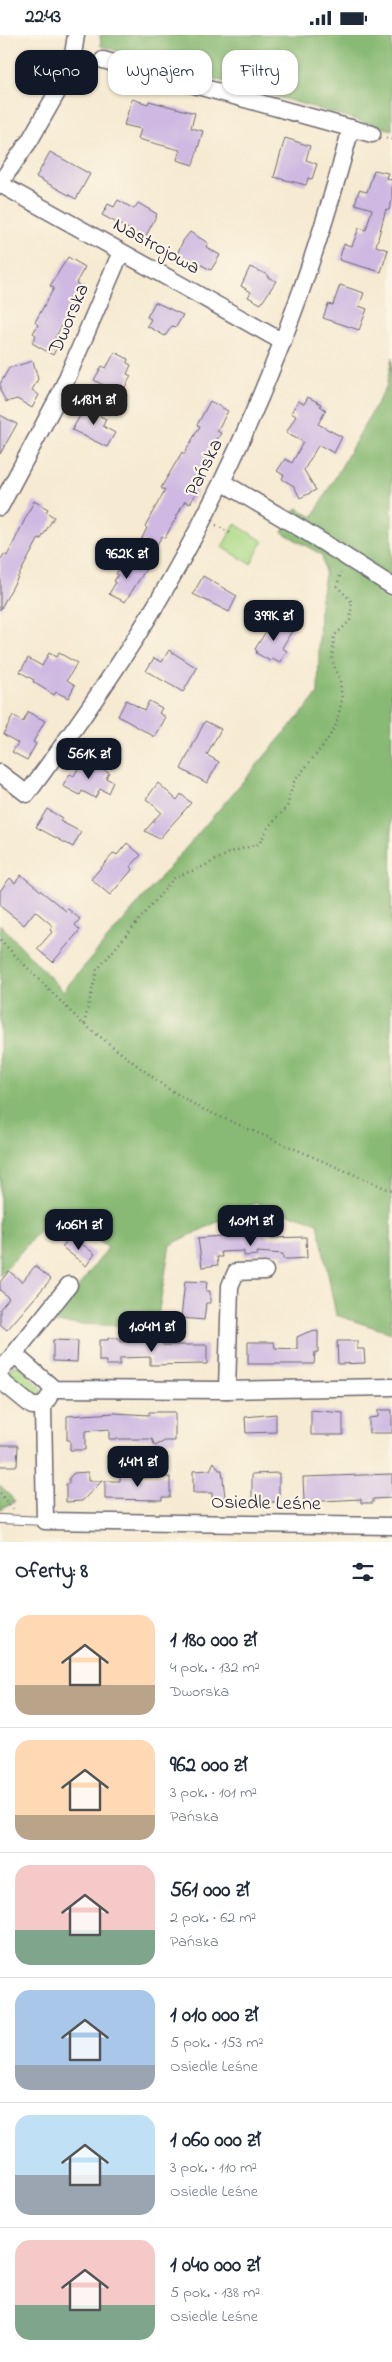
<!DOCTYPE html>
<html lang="pl">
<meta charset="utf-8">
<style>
body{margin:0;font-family:"Indie Flower",sans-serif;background:#f2f2f3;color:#1f2937;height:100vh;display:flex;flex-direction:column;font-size:19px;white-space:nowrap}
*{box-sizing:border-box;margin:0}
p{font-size:16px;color:#747a83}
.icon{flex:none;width:28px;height:28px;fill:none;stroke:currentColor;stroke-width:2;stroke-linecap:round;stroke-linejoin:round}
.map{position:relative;height:1507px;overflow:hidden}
.details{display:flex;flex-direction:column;background:#fff;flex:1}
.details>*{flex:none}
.banner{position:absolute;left:15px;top:15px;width:362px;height:45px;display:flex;gap:10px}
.price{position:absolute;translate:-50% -42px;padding:0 11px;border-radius:10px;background:#111827;color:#fff;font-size:16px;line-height:32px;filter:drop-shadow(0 1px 2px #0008)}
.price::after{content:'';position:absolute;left:50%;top:30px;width:15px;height:11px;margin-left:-8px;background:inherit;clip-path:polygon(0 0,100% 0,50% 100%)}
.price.current{background:#222;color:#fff}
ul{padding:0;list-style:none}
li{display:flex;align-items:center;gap:15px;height:125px;padding:0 15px}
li+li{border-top:1px solid #e0e1e3}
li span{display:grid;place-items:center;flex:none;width:140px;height:100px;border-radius:15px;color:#555}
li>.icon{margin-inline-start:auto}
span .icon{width:60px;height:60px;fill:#fffc;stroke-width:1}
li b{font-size:21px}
h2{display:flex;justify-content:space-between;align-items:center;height:60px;padding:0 15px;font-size:21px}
.chip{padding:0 18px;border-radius:15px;background:#fff;box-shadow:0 1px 4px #0004;font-size:18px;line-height:45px}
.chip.current{background:#111827;color:#fff}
.status{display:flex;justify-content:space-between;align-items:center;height:35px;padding:0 25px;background:#fff;direction:ltr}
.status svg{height:14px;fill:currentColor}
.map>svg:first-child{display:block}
.green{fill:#acda88;stroke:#677e62}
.forest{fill:#89ba74;stroke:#566e58}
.building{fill:#cfb9e2}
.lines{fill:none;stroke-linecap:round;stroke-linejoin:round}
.service-casing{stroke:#6c6870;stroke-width:10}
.minor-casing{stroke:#6c6870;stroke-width:19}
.path{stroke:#6c6870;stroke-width:2.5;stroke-dasharray:1 4;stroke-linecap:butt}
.service{stroke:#fff;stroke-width:8}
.minor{stroke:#fff;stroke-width:16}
.labels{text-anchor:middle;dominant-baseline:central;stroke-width:4.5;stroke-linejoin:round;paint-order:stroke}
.street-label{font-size:20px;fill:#22223b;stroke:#fcf5e5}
</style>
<div class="status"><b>22:43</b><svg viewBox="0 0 49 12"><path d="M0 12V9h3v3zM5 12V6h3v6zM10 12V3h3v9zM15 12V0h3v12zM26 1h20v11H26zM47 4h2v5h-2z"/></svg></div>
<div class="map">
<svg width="392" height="1507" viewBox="0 0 392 1507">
<rect width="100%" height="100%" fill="#fcf5e5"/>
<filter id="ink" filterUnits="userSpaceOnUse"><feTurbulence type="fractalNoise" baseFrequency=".02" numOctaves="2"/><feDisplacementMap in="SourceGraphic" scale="10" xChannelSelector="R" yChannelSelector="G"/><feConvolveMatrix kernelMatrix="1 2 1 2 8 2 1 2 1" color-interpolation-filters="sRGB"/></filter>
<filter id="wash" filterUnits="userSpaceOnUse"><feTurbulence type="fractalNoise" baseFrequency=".0096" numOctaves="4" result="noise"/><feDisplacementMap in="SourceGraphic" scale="20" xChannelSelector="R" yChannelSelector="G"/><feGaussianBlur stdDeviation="1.12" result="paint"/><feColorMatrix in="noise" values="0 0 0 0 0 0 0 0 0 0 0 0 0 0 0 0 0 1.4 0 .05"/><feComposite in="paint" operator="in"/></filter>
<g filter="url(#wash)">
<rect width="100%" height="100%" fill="#f6ead2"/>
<!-- green -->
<g class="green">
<path d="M235 489 263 506 251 529 222 512Z"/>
<path d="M13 1331H19L43 1355 40 1361 33 1363 8 1342V1337Z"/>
</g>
<!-- forest -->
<g class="forest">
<path d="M100 0H392V95L101 11Z"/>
<path d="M392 323 391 1298 336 1280 318 1188 256 1168 170 1210 156 1292 51 1288 108 1213 58 1174 0 1241V889L63 956 318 659 320 569 325 539 322 520 282 497 297 473 313 482 386 352Z"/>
<path d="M0 1450 15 1466 0 1474Z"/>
</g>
<g id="blocks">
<!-- building -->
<g class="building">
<path d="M132 64 148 69 149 66 195 78 191 93 203 96 193 130 177 125 180 115 138 104 141 94 124 90Z"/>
<path d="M285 103 310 111 306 125 317 129 312 144 308 143 306 150 274 142Z"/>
<path d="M50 117 90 139 76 164 36 142Z"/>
<path d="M374 135 388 138 386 143 392 145V166L389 175 386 174 376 211 388 215 381 237 339 225 344 209 352 211 359 193 366 195 372 174 355 169 359 155 367 157Z"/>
<path d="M118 165 134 174 138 168 157 179 145 203 102 180 108 169 114 172Z"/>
<path d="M190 197 208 208 206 212 220 220 211 235 198 228 195 232 176 221 183 206Z"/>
<path d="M68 222 85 232 76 248 83 253 55 303 60 306 53 320 32 308 36 300 33 298 38 290 35 287 54 253 50 251Z"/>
<path d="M250 232 268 240 267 242 276 246 261 269 248 262 251 257 241 251Z"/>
<path d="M340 250 364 258 359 271 367 274 359 295 323 283 328 269 333 270Z"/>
<path d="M155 267 183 280 176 292 172 291 165 301 147 291 151 284 147 282Z"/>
<path d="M115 317 128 324 127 328 131 330 127 339 131 341 123 356 118 354 116 357 94 345 102 331 106 333Z"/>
<path d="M33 326 38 344 32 355 39 360 32 373 17 364 6 367 0 355V349L9 333Z"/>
<path d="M308 362 321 369 320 371 326 375 318 389 342 402 334 418 319 410 316 414 304 435 316 455 300 463 294 451 282 444 284 440 277 436 285 424 292 428 303 407 286 398 296 381 291 378 298 366 304 369Z"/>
<path d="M210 366 228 376 217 396 221 398 190 452 197 456 190 469 185 466 165 503 162 501 155 513 141 505 147 493 145 491 165 455 161 453 182 417 184 419 200 391 197 390Z"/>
<path d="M88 367 103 376 100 381 106 384 103 391 115 398 107 412 72 395Z"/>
<path d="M0 380 17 389 0 419Z"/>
<path d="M34 466 48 474 46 477 54 482 41 504 39 503 0 575V526L4 519 7 521Z"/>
<path d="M138 525 140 530 146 534 125 567 109 559 116 547 114 546 118 540 116 539 122 528 128 532 131 527Z"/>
<path d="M203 541 237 561 229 577 193 559Z"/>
<path d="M274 584 293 594 282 613 287 616 280 628 272 624 270 626 256 618 257 616 255 614Z"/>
<path d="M169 615 197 633 183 657 146 636 154 623 162 627Z"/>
<path d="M49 618 56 622 59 618 77 628 67 645 75 650 68 663 56 657 54 660 33 647 34 645 20 637 28 623 42 631Z"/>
<path d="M126 665 144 675 149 666 162 673 159 678 166 682 155 702 118 681Z"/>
<path d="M28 677 45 686 33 707 36 709 27 725 12 717 18 708 3 699 13 681 23 687Z"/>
<path d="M205 686 221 694 207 720 219 727 207 748 181 734Z"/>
<path d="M82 726 109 737 106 743 113 747 108 758 100 754 95 763 82 756 80 760 63 751 70 739 74 741Z"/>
<path d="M158 748 177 765 181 759 191 768 159 804 145 796 161 777 146 764Z"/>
<path d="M47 774 62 783 60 786 81 797 73 812 36 792Z"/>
<path d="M127 808 141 820 130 832 133 834 110 860 91 844 114 818 117 820Z"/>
<path d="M21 840 66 876 68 874 80 884 75 890 80 895 53 927 37 914 52 897 50 895 53 891 35 876 24 890 0 871V856L10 843 15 848Z"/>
<path d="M266 1197 267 1203 306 1202 307 1223 289 1224H283V1219L257 1217 258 1220 244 1221V1216L221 1217 222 1222H217L218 1230 202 1232 198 1203Z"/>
<path d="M71 1201 95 1219 86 1231 62 1212Z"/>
<path d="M35 1231 51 1244 7 1295 0 1289V1274L9 1263 0 1255V1247L9 1236 22 1247Z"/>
<path d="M185 1246 207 1247 206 1256H210V1268H206L204 1285 181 1283Z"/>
<path d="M318 1296V1317H315L314 1329H248V1307H274L275 1313 297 1314V1302L308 1297Z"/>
<path d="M108 1303H120V1307L163 1306V1310H207V1329L150 1330V1322L120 1323V1330H106V1326H99V1305H108Z"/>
<path d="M53 1305 78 1306 77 1327 53 1326Z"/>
<path d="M337 1306H357V1314H364L365 1328 338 1329Z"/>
<path d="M311 1375 343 1378V1400H311Z"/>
<path d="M378 1375H392V1398H369V1383L378 1382Z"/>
<path d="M149 1377H175V1406H165L155 1411 152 1404H109V1394L85 1396V1415H70V1405H67V1381L115 1378 149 1380Z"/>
<path d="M276 1379V1397L246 1398 245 1382Z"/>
<path d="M0 1410H18L17 1431H0Z"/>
<path d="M214 1427 219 1435H222L225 1462 212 1463V1458H193V1436L210 1435Z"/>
<path d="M88 1437V1446H102L82 1466 66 1467V1449H69V1443L74 1438Z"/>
<path d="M279 1438V1467H252V1439Z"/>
<path d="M392 1439V1463L373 1464V1468H361V1464L304 1467 303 1442Z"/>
<path d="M120 1440 135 1441V1443L170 1442V1462H162V1465L105 1464V1446H120Z"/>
</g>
</g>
</g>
<g filter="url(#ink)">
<use href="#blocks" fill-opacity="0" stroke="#6c6870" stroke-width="1"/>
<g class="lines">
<!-- service casing -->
<g class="service-casing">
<path id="service" d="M0 1484 45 1486"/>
</g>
<!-- minor casing -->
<g class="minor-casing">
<g id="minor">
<path d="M103 25 372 99"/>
<path d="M0 148 30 105 71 33 76 0"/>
<path d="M0 149 283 307"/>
<path d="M222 447 305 496 392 551"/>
<path d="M0 472 61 357 121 217"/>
<path d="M0 738 27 759C73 697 118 634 157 568 245 419 307 260 351 93"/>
<path d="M14 1319 69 1250"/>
<path d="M0 1337 14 1319 54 1354 227 1355 392 1352"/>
<path d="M0 1345 32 1371H43L49 1362"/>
<path d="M227 1355 230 1251 236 1237 265 1236"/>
<path d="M43 1371 45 1486 392 1491"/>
</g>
</g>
<!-- path -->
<g class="path">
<path d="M386 103 392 104"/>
<path d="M216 490 230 498"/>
<path d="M0 905 81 987 164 1051 200 1073 392 1156"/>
<path d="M84 989 97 935 175 842 198 834 234 816 259 809 269 791 287 772 293 748 326 707 336 690 342 665 340 646 332 625 334 601 350 586 352 567 337 551 341 537"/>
<path d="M0 1458 13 1474"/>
</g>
<!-- service -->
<use href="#service" class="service"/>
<!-- minor -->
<use href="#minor" class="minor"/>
</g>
</g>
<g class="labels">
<!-- street labels -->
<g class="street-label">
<text transform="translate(156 212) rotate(29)">Nastrojowa</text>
<text transform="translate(70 284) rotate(-67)">Dworska</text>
<text transform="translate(205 433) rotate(-64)">Pańska</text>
<text transform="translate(266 1469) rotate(1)">Osiedle Leśne</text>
</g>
</g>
</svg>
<b class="price current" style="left:94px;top:391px">1.18M zł</b>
<b class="price" style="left:127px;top:545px">962K zł</b>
<b class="price" style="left:274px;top:607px">399K zł</b>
<b class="price" style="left:89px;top:745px">561K zł</b>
<b class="price" style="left:251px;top:1212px">1.01M zł</b>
<b class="price" style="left:79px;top:1216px">1.06M zł</b>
<b class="price" style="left:152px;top:1318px">1.04M zł</b>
<b class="price" style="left:138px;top:1453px">1.4M zł</b>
<div class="banner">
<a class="chip current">Kupno</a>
<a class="chip">Wynajem</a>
<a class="chip">Filtry</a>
</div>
</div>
<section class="details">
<h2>Oferty: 8<svg class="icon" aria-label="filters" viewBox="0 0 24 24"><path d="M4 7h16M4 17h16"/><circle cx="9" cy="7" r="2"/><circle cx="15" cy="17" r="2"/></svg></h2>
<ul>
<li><span style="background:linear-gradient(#ffd9b3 70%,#b9a48a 0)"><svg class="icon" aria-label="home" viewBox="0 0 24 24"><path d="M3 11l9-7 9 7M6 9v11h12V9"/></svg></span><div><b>1 180 000 zł</b><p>4 pok. · 132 m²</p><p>Dworska</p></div></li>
<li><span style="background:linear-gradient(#ffd9b3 75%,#b9a48a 0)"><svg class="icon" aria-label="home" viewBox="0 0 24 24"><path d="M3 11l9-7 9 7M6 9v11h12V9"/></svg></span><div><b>962 000 zł</b><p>3 pok. · 101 m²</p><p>Pańska</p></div></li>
<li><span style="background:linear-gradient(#f6c9c9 65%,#7fa58c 0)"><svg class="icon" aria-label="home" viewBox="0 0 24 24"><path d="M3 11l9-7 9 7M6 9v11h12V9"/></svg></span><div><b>561 000 zł</b><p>2 pok. · 62 m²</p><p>Pańska</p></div></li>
<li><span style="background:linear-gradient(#a9c7e8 75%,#9aa5b1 0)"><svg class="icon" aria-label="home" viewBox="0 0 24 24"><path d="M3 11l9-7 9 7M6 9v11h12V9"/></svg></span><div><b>1 010 000 zł</b><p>5 pok. · 153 m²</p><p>Osiedle Leśne</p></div></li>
<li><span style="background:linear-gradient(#bfe0f5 60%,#9aa5b1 0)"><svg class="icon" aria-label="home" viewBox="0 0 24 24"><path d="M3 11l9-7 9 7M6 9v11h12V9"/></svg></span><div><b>1 060 000 zł</b><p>3 pok. · 110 m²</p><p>Osiedle Leśne</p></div></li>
<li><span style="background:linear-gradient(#f6c9c9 65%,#7fa58c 0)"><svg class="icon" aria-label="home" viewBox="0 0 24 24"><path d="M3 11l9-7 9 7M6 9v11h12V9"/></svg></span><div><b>1 040 000 zł</b><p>5 pok. · 138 m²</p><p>Osiedle Leśne</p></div></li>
</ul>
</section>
